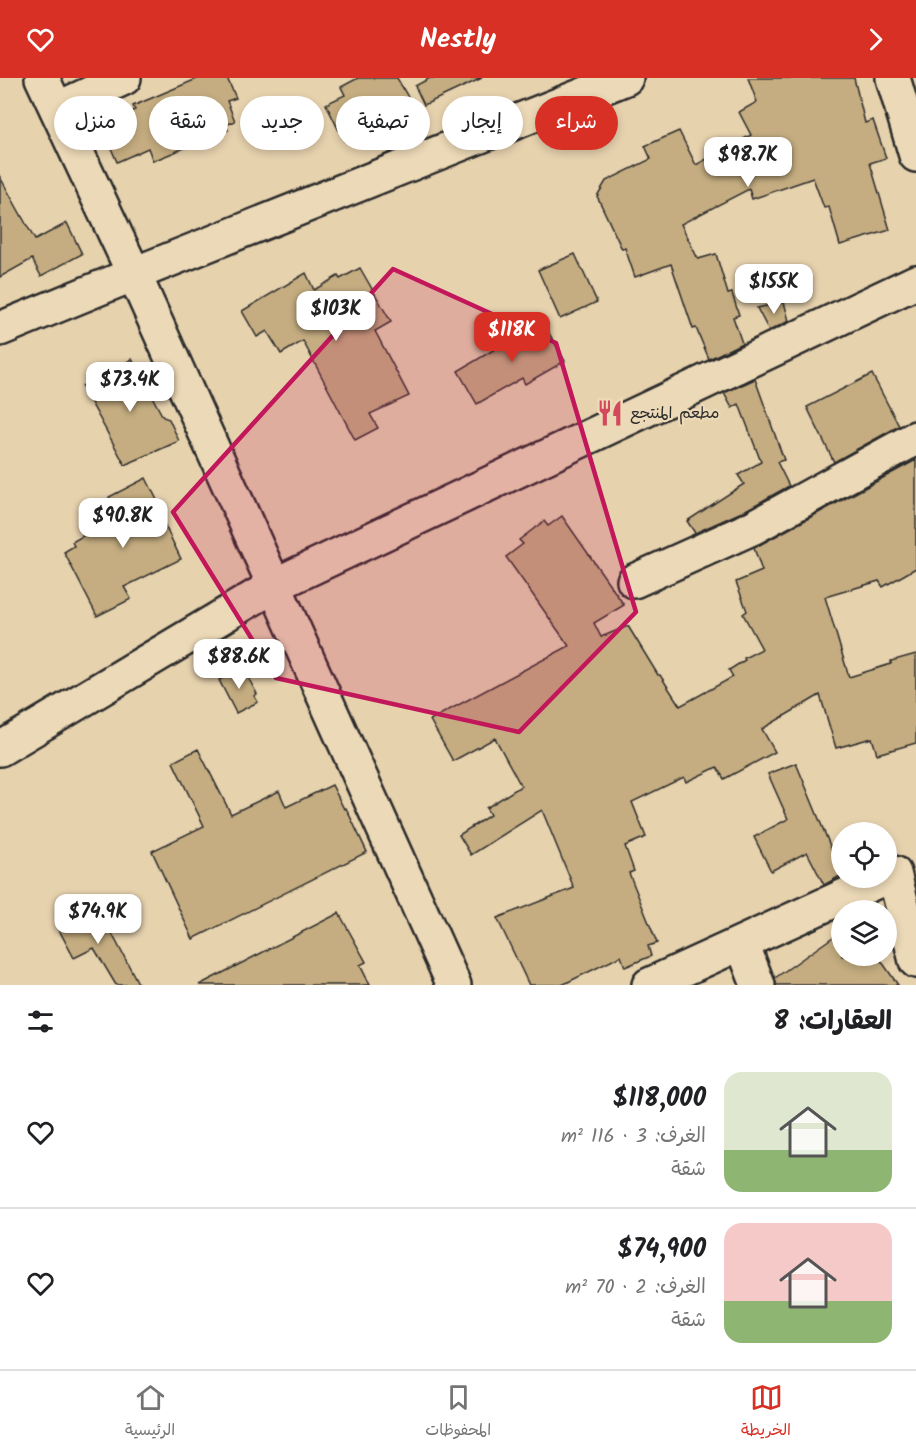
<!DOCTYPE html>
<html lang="ar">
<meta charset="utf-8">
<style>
body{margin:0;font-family:Kalam,"Playpen Sans Arabic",sans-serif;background:#f2f2f2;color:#202124;direction:rtl;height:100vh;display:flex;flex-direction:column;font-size:22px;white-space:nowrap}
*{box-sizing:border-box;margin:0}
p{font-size:20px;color:#757577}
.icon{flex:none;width:33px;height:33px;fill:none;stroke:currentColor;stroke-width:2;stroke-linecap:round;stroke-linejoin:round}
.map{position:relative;height:907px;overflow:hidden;direction:ltr}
.panel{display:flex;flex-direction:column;background:#fff;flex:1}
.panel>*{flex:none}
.banner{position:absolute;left:18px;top:18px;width:600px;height:54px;direction:rtl;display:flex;gap:12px}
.buttons{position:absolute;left:831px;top:744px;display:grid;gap:12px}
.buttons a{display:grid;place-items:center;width:66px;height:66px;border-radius:50%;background:#fff;box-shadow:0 3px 9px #0003;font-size:30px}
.price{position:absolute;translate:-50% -51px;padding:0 14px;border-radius:12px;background:#fff;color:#222;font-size:20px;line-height:39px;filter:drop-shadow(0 2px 3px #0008)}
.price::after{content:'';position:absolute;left:50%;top:36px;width:18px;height:14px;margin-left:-9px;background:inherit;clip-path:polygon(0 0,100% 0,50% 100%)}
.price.current{background:#d93025;color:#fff}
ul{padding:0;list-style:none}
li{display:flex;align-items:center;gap:18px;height:150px;padding:0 24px}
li+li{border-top:2px solid #e0e0e0}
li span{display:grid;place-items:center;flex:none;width:168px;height:120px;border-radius:18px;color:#555}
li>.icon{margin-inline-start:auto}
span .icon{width:72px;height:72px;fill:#fffc;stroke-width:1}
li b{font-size:26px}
h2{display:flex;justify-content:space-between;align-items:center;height:72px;padding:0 24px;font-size:26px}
.pill{padding:0 21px;border-radius:27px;background:#fff;box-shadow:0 3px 9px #0003;font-size:21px;line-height:54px}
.pill.current{background:#d93025;color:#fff}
header{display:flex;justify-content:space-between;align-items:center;height:78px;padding:0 24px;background:#d93025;color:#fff;font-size:27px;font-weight:700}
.menu{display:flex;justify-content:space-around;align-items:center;height:84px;border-top:2px solid #e0e0e0;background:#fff;font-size:16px;color:#757577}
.menu a{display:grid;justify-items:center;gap:3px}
.menu .current{color:#d93025}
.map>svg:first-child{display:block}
.building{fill:#c5ad81;stroke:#2b2b2b;stroke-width:1.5}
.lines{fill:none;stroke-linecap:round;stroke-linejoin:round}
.street-casing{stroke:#2b2b2b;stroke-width:38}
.street{stroke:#ecd9b7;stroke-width:33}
.marked{fill:#c2185b;fill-opacity:0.2;stroke:#c2185b;stroke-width:4.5;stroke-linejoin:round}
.labels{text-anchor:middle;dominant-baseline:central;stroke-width:4.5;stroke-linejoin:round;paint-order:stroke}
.poi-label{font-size:16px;fill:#2b2b2b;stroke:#ecd9b7;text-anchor:start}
</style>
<header><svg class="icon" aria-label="forward" viewBox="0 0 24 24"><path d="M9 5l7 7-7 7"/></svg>Nestly<svg class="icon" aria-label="heart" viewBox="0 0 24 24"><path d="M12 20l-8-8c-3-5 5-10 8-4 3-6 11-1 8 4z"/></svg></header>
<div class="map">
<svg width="916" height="907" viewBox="0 0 916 907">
<rect width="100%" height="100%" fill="#e7d2ae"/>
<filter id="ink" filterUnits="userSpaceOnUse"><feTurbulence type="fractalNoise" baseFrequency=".0167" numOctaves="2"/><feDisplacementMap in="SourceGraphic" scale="12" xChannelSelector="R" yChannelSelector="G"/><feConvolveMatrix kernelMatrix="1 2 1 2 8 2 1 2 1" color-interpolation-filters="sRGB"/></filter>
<g filter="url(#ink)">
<!-- building -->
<g class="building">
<path d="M199 0H227L236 20 227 23 235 43 226 47 228 52 153 83 148 70 117 84 101 47 135 32 133 28Z"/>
<path d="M358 0H397L413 28 344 63 326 26 345 17 341 9Z"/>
<path d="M430 0H482L424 27 415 8Z"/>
<path d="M748 0H854L865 45 873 42 886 80 870 85 890 152 840 167 829 129 824 130 813 100 752 121 749 111 681 146 698 181 716 176 728 216 732 215 739 237 733 239 742 265 709 281 696 250 693 251 671 186 635 199 625 170 622 171 597 118 606 103 651 81 645 68 679 53 696 87 751 57 739 34 757 24Z"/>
<path d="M0 99 35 162 67 145 82 176 41 198 32 181 0 199Z"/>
<path d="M575 176 597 224 560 241 538 192Z"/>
<path d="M360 190 391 244 375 253 409 318 370 336 378 350 355 362 303 263 281 276 267 253 257 259 242 233 306 195 314 212 338 198 340 201Z"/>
<path d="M784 224 789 243 769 253 757 230Z"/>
<path d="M542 243 565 283 525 306 522 300 477 326 458 293Z"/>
<path d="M132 281 163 339 169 341 179 363 125 387 82 308Z"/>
<path d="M872 296 899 348 834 384 807 329Z"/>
<path d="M755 301 784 382 777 384 789 408 744 433 695 455 687 443 744 406 738 397 761 384 739 326 732 330 724 315Z"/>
<path d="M916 382V490L883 509 879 503 825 519 849 599 891 586V583L916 576V665L877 676 872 660 836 670 820 617 762 651 775 674 724 701 717 689 686 704 684 699 632 724 646 759 625 768 634 793 629 795 657 865 648 868 651 878 625 889 621 878 562 907H529L497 840 574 810 542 732 471 777 459 757 490 737 486 730 521 708 495 660 453 683 430 642 569 568 506 479 523 466 519 462 544 443 548 448 562 438 624 527 594 545 601 559 628 548 658 597H660L680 628 733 599 729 592 745 582 744 580 762 571 743 536 747 533 736 504 762 493 754 470Z"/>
<path d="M146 400 160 428 156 429 181 481 124 509 131 521 97 538 64 474 74 468 72 464 118 438 109 419Z"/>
<path d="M243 590 257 616 254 618 258 624 236 635 219 602Z"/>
<path d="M198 671 231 736 279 713 286 729 332 707 344 731 346 730 367 774 193 861 152 773 204 748 173 684Z"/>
<path d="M796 685 842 797 824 807 807 774 771 793 754 759 788 741 768 696Z"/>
<path d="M98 829 139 907H116L94 870 74 880 58 850Z"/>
<path d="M339 835 366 884 360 887 370 907H199Z"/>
<path d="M840 854 842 878H878L898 907H776L775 900Z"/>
</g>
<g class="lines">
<!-- street casing -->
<g class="street-casing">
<g id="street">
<path d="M42 0 134 196 454 907"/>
<path d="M893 0 916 77"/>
<path d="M57 31 124 0"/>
<path d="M0 251 134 196 626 0"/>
<path d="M634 503 752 450 916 360"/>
<path d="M0 671 275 507 916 204"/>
<path d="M894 795 916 883"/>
<path d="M742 865 758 907"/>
<path d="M649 907 884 800"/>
</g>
</g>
<!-- street -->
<use href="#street" class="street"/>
</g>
</g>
<!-- marked area -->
<path class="marked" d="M393 191 556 265 636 534 519 654 276 600 173 434Z"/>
<!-- icons -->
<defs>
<g id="restaurant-bare" transform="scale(2.07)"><path d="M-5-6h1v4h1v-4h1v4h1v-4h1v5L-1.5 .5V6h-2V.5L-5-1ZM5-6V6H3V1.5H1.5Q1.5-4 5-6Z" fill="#d1495b" stroke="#ecd9b7" stroke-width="2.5" paint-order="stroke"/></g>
</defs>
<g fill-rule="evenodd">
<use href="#restaurant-bare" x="610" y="335"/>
</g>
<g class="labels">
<!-- poi labels -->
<g class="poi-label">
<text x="630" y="335">مطعم المنتجع</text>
</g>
</g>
</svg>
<div class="buttons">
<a><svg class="icon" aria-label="locate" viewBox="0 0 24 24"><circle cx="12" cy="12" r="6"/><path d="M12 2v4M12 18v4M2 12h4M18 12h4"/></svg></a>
<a><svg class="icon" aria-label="layers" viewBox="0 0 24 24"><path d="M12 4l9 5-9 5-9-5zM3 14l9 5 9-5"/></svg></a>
</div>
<b class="price" style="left:748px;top:110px">$98.7K</b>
<b class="price" style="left:774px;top:237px">$155K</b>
<b class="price" style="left:336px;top:264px">$103K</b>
<b class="price current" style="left:512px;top:285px">$118K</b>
<b class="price" style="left:130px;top:335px">$73.4K</b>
<b class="price" style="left:123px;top:471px">$90.8K</b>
<b class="price" style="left:239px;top:612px">$88.6K</b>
<b class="price" style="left:98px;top:867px">$74.9K</b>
<div class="banner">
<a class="pill current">شراء</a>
<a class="pill">إيجار</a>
<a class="pill">تصفية</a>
<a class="pill">جديد</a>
<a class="pill">شقة</a>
<a class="pill">منزل</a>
</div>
</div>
<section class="panel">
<h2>العقارات: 8<svg class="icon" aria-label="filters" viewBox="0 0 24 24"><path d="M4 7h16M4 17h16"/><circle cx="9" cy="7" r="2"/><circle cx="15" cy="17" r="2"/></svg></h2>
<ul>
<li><span style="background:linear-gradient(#dfe7d0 65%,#8fb573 0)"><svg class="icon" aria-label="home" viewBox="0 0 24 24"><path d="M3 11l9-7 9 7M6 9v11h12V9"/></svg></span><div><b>$118,000</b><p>الغرف: 3 · 116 m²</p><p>شقة</p></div><svg class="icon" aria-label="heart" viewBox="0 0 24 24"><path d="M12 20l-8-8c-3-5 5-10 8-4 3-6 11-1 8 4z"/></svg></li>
<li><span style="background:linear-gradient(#f6c9c9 65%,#8fb573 0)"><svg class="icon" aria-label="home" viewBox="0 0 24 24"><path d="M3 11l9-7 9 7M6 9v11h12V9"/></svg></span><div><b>$74,900</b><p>الغرف: 2 · 70 m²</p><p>شقة</p></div><svg class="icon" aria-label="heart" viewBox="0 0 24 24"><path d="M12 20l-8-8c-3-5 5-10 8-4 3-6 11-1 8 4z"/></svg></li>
</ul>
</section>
<nav class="menu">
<a class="current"><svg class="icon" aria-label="map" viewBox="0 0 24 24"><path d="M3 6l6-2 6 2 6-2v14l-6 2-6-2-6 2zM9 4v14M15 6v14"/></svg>الخريطة</a>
<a><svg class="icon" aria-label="saved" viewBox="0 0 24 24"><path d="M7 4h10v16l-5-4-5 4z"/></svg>المحفوظات</a>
<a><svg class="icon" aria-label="home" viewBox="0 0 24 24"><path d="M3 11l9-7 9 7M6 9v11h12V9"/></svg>الرئيسية</a>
</nav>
